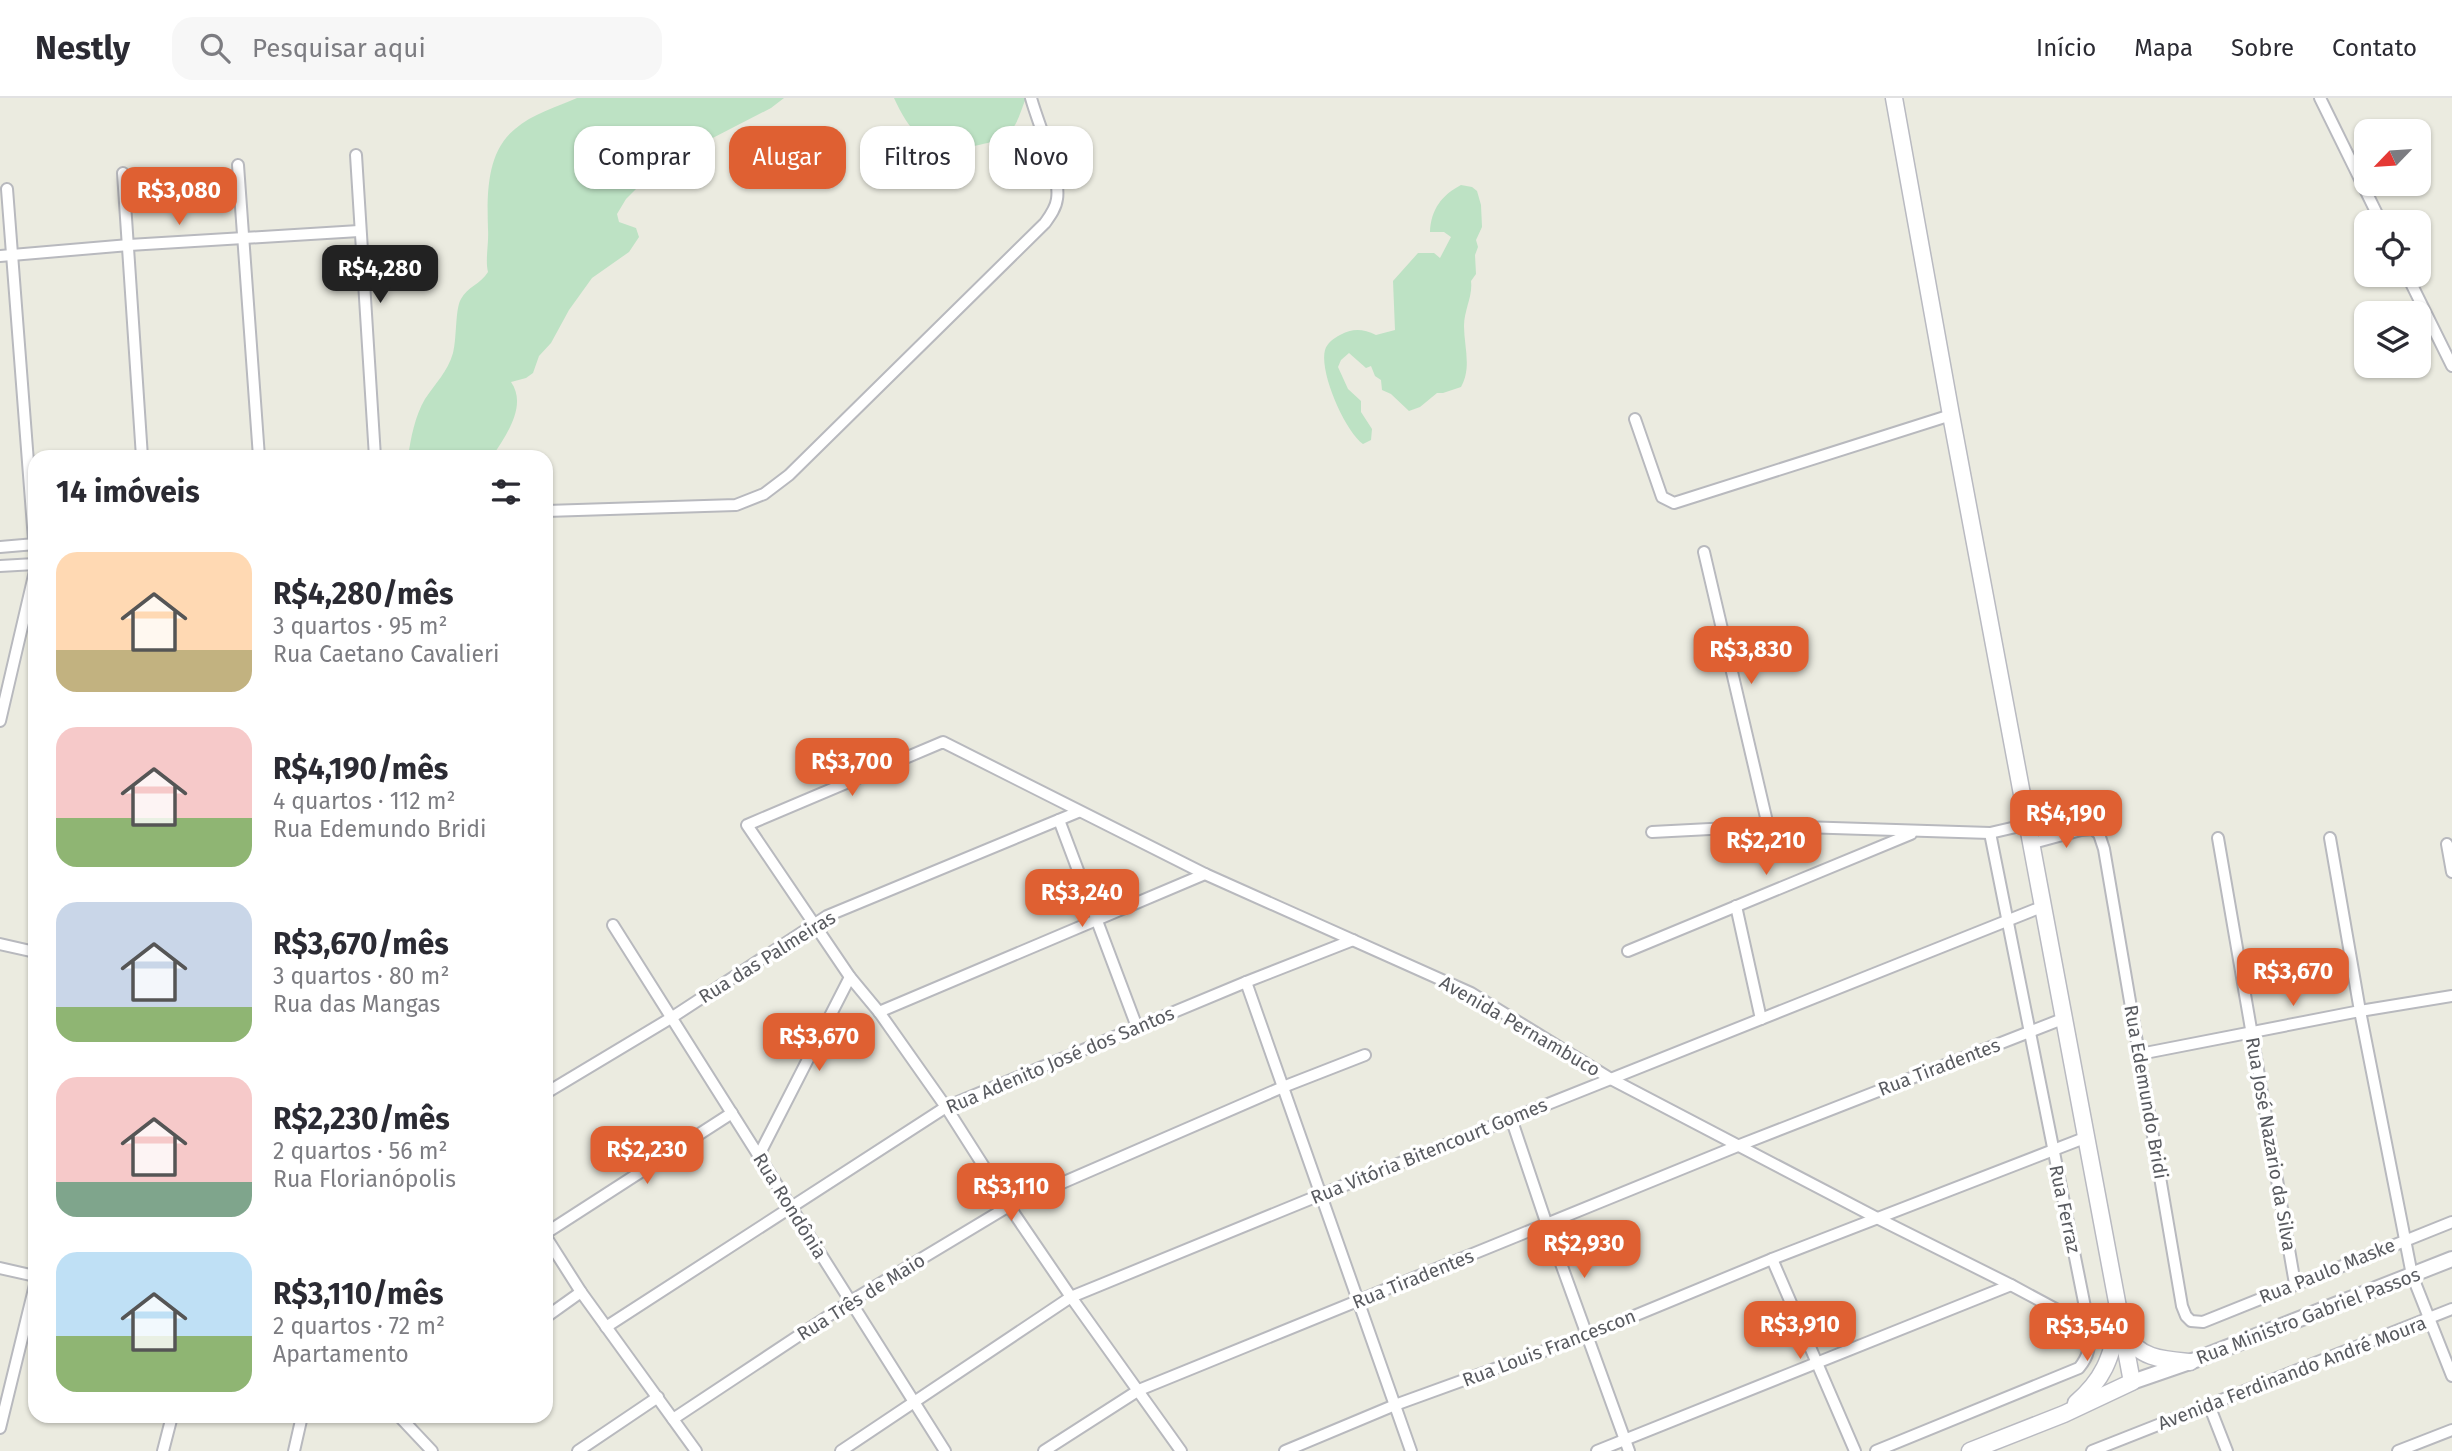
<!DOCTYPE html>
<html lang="pt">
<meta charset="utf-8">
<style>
body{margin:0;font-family:"Fira Sans",sans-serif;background:#f7f7f7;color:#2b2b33;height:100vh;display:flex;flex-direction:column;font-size:26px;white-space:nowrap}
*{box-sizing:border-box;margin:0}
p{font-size:23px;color:#7c7c81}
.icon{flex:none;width:38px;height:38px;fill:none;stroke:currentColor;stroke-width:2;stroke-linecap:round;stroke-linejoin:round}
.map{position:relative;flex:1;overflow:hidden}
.details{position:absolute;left:28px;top:352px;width:525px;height:973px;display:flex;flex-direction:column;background:#fff;border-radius:21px;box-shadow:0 2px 5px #0004}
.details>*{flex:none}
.guide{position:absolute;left:574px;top:28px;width:665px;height:63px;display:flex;gap:14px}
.needle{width:46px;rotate:245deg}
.controls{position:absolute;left:2354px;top:21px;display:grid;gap:14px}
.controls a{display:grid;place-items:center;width:77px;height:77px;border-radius:14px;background:#fff;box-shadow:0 2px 5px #0004;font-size:35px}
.price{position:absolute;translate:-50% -60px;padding:0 16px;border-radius:14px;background:#df6032;color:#fff;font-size:23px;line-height:46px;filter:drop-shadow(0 2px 4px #0008)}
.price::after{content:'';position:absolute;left:50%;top:42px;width:21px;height:16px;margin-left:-10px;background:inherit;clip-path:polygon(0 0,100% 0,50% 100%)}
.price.on{background:#222;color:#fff}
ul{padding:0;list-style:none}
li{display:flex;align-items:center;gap:21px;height:175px;padding:0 28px}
li span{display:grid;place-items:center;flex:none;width:196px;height:140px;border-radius:21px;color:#555}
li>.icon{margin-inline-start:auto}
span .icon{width:84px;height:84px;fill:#fffc;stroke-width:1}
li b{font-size:30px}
h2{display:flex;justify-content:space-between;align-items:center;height:84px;padding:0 28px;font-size:30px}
.tag{padding:0 24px;border-radius:21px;background:#fff;box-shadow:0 2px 5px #0004;font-size:24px;line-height:63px}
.tag.on{background:#df6032;color:#fff}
header{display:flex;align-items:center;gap:42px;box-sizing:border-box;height:98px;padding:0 35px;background:#fff;border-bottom:2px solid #e1e1e2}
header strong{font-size:33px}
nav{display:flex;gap:38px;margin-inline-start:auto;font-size:24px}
.search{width:490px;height:63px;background:#f7f7f7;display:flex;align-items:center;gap:18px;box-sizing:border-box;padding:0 24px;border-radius:21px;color:#7c7c81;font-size:26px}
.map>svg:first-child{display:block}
.green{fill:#bde2c4}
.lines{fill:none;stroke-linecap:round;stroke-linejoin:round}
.minor-casing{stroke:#b8b9be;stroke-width:14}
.tertiary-casing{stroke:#b8b9be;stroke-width:18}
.secondary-casing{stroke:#b9bac1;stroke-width:19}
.minor{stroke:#fff;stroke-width:10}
.tertiary{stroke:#fff;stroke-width:14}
.secondary{stroke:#fff;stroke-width:16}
.labels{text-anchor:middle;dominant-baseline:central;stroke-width:7;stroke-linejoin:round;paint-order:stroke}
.street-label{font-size:19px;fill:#595b60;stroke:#fff}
</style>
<header>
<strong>Nestly</strong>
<div class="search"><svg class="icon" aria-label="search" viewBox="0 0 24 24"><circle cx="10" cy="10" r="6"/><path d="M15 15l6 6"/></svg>Pesquisar aqui</div>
<nav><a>Início</a><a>Mapa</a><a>Sobre</a><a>Contato</a></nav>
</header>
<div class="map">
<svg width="2452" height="1353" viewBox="0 0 2452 1353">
<rect width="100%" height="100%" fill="#ebebe0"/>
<!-- green -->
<g class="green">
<path d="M577 0H784L771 10 703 45 671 56 626 101 617 116 619 124 636 130 639 139 629 154 592 180 569 212 551 245 539 258 533 275 526 280 511 284C528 308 505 339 492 359H408C411 339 415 318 425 301 435 286 448 273 453 255 457 240 455 211 461 201 467 189 481 186 488 174 485 162 489 145 488 131 487 98 486 54 515 31 532 16 557 9 577 0Z"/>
<path d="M894 0H1026C1022 9 1019 22 1013 30 1005 41 992 44 979 47 933 57 913 42 894 0Z"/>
<path d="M1461 87 1472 89 1477 93 1481 107 1482 129 1476 142 1478 149 1475 157 1476 176 1471 183C1473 198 1464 212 1464 228 1464 248 1472 270 1461 289L1443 295H1437L1420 309 1409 313 1391 296 1382 292 1381 282 1375 278 1371 268 1366 270 1349 255 1341 262 1338 269 1348 291 1361 303V314L1372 331 1371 342 1363 346C1345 333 1319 274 1325 252 1327 245 1334 240 1340 237 1353 230 1363 231 1376 237L1395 232 1393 183 1418 155H1434L1440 160 1451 139 1444 134H1430C1431 111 1442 97 1461 87Z"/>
</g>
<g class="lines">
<!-- minor casing -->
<g class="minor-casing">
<g id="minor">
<path d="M2320 0 2381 124"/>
<path d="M356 57 375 359"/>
<path d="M238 67 259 359"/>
<path d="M123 75 142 359"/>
<path d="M7 91 35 455"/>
<path d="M0 158 129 147 359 133"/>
<path d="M2407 177 2452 268"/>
<path d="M1635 321 1662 399 1674 405 1951 317"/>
<path d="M546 413 736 407 764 396 789 377 1045 125C1050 118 1056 110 1057 101 1061 77 1038 26 1031 0"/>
<path d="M0 449 35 446"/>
<path d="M1704 454 1768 728"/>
<path d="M0 468 35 466"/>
<path d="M0 623 35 473"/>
<path d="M1059 722 1137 929"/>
<path d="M1652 734 1768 728 1990 735 2029 726"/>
<path d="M2218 740 2295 1186"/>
<path d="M2330 740 2360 913 2412 1177 2452 1278"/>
<path d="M2033 745 2081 732 2093 731 2099 736 2104 751 2182 1208 2186 1218 2191 1223 2203 1224 2452 1124"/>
<path d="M2447 746 2452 774"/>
<path d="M1736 808 1761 921"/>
<path d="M613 827 945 1353"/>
<path d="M0 846 35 854"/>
<path d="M1628 853 1911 736"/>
<path d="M1246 884 1411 1353"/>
<path d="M879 914 1205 776"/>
<path d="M2140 956 2360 913 2452 898"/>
<path d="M546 995 671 920 827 818 1078 714"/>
<path d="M1511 1020 1547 1127 1629 1353"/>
<path d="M759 1057 850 879"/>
<path d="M546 1135 732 1015"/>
<path d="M546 1139 581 1194 696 1353"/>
<path d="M1772 1161 1855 1353"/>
<path d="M0 1170 35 1178"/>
<path d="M546 1219 581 1194"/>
<path d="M606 1229 946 1009 1246 884 1353 842"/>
<path d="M2209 1307 2227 1353"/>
<path d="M399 1318 432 1353"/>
<path d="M673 1321 851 1203 1009 1108 1283 989 1365 957"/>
<path d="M0 1330 35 1187"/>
<path d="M163 1353 172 1318"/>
<path d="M294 1353 302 1318"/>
<path d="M578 1353 658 1299"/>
<path d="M841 1353 1071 1199 1320 1097 2044 808"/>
<path d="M1044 1353 1139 1292 1740 1047 2065 920"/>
<path d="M1181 1353 1071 1199 1009 1108 946 1009 879 914 850 879 747 727 943 644 1205 776 1471 895 1611 981 1877 1120 2011 1187 2089 1229"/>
<path d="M1285 1353 1395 1307 1588 1237 1772 1161 2087 1039"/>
<path d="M1597 1353 2011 1187"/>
<path d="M1876 1353 2079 1270C2091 1255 2089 1247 2089 1229L1990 735"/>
<path d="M2092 1353 2452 1211"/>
<path d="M2398 1353 2452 1332"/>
</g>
</g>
<!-- tertiary casing -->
<g class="tertiary-casing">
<path id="tertiary" d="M2132 1284 2190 1264 2452 1161"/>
</g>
<!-- secondary casing -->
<g class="secondary-casing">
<g id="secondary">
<path d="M1894 0 1951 317 2132 1284 2064 1316 1970 1353"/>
<path d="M2126 1235C2137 1261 2166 1262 2190 1264"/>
<path d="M2076 1305C2104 1281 2110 1261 2119 1226"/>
</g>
</g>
<!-- minor -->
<use href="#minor" class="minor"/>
<!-- tertiary -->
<use href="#tertiary" class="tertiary"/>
<!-- secondary -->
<use href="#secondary" class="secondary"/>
</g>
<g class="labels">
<!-- street labels -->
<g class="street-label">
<text transform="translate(767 859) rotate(-32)">Rua das Palmeiras</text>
<text transform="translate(1520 928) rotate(30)">Avenida Pernambuco</text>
<text transform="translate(1060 962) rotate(-23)">Rua Adenito José dos Santos</text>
<text transform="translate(1939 969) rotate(-21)">Rua Tiradentes</text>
<text transform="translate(2146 994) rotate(80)">Rua Edemundo Bridi</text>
<text transform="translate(2271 1046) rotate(80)">Rua José Nazario da Silva</text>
<text transform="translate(1429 1053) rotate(-22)">Rua Vitória Bitencourt Gomes</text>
<text transform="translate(790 1108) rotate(58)">Rua Rondônia</text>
<text transform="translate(2065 1111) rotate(78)">Rua Ferraz</text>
<text transform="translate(2327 1173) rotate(-22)">Rua Paulo Maske</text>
<text transform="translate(1413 1181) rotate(-22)">Rua Tiradentes</text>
<text transform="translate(861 1199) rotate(-32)">Rua Três de Maio</text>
<text transform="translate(2308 1218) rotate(-21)">Rua Ministro Gabriel Passos</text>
<text transform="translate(1549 1250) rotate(-21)">Rua Louis Francescon</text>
<text transform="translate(2292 1275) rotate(-21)">Avenida Ferdinando André Moura</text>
</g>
</g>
</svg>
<div class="controls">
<a><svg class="needle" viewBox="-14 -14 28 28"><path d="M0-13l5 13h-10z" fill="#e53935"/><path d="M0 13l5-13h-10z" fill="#7c7c81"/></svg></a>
<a><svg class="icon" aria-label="locate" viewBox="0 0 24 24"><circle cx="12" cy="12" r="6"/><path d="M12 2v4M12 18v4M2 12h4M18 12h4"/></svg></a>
<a><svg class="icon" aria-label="layers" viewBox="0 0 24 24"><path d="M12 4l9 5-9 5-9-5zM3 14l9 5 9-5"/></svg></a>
</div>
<b class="price" style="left:179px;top:129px">R$3,080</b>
<b class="price on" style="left:380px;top:207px">R$4,280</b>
<b class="price" style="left:1751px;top:588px">R$3,830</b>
<b class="price" style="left:852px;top:700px">R$3,700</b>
<b class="price" style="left:2066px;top:752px">R$4,190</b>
<b class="price" style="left:1766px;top:779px">R$2,210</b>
<b class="price" style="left:1082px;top:831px">R$3,240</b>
<b class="price" style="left:2293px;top:910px">R$3,670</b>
<b class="price" style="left:819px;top:975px">R$3,670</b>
<b class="price" style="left:647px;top:1088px">R$2,230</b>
<b class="price" style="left:1011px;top:1125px">R$3,110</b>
<b class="price" style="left:1584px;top:1182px">R$2,930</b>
<b class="price" style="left:1800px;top:1263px">R$3,910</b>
<b class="price" style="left:2087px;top:1265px">R$3,540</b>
<div class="guide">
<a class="tag">Comprar</a>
<a class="tag on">Alugar</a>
<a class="tag">Filtros</a>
<a class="tag">Novo</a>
</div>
<section class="details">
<h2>14 imóveis<svg class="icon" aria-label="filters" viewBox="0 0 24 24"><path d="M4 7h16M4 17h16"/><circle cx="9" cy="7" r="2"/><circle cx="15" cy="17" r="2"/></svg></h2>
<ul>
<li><span style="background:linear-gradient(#ffd9b3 70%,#c2b280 0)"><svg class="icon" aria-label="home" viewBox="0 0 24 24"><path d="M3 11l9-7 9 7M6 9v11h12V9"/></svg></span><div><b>R$4,280/mês</b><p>3 quartos · 95 m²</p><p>Rua Caetano Cavalieri</p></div></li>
<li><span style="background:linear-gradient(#f6c9c9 65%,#8fb573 0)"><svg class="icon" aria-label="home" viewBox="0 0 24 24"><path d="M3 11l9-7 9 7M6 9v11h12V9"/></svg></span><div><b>R$4,190/mês</b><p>4 quartos · 112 m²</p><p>Rua Edemundo Bridi</p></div></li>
<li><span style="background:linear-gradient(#c9d6e8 75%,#8fb573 0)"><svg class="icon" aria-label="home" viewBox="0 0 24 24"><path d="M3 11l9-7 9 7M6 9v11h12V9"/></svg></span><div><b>R$3,670/mês</b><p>3 quartos · 80 m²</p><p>Rua das Mangas</p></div></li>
<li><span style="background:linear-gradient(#f6c9c9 75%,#7fa58c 0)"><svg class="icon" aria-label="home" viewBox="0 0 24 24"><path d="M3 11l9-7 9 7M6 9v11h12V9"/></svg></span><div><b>R$2,230/mês</b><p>2 quartos · 56 m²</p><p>Rua Florianópolis</p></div></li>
<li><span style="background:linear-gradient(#bfe0f5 60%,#8fb573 0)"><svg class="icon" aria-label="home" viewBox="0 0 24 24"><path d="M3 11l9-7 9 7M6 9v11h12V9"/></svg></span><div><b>R$3,110/mês</b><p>2 quartos · 72 m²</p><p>Apartamento</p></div></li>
</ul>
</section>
</div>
